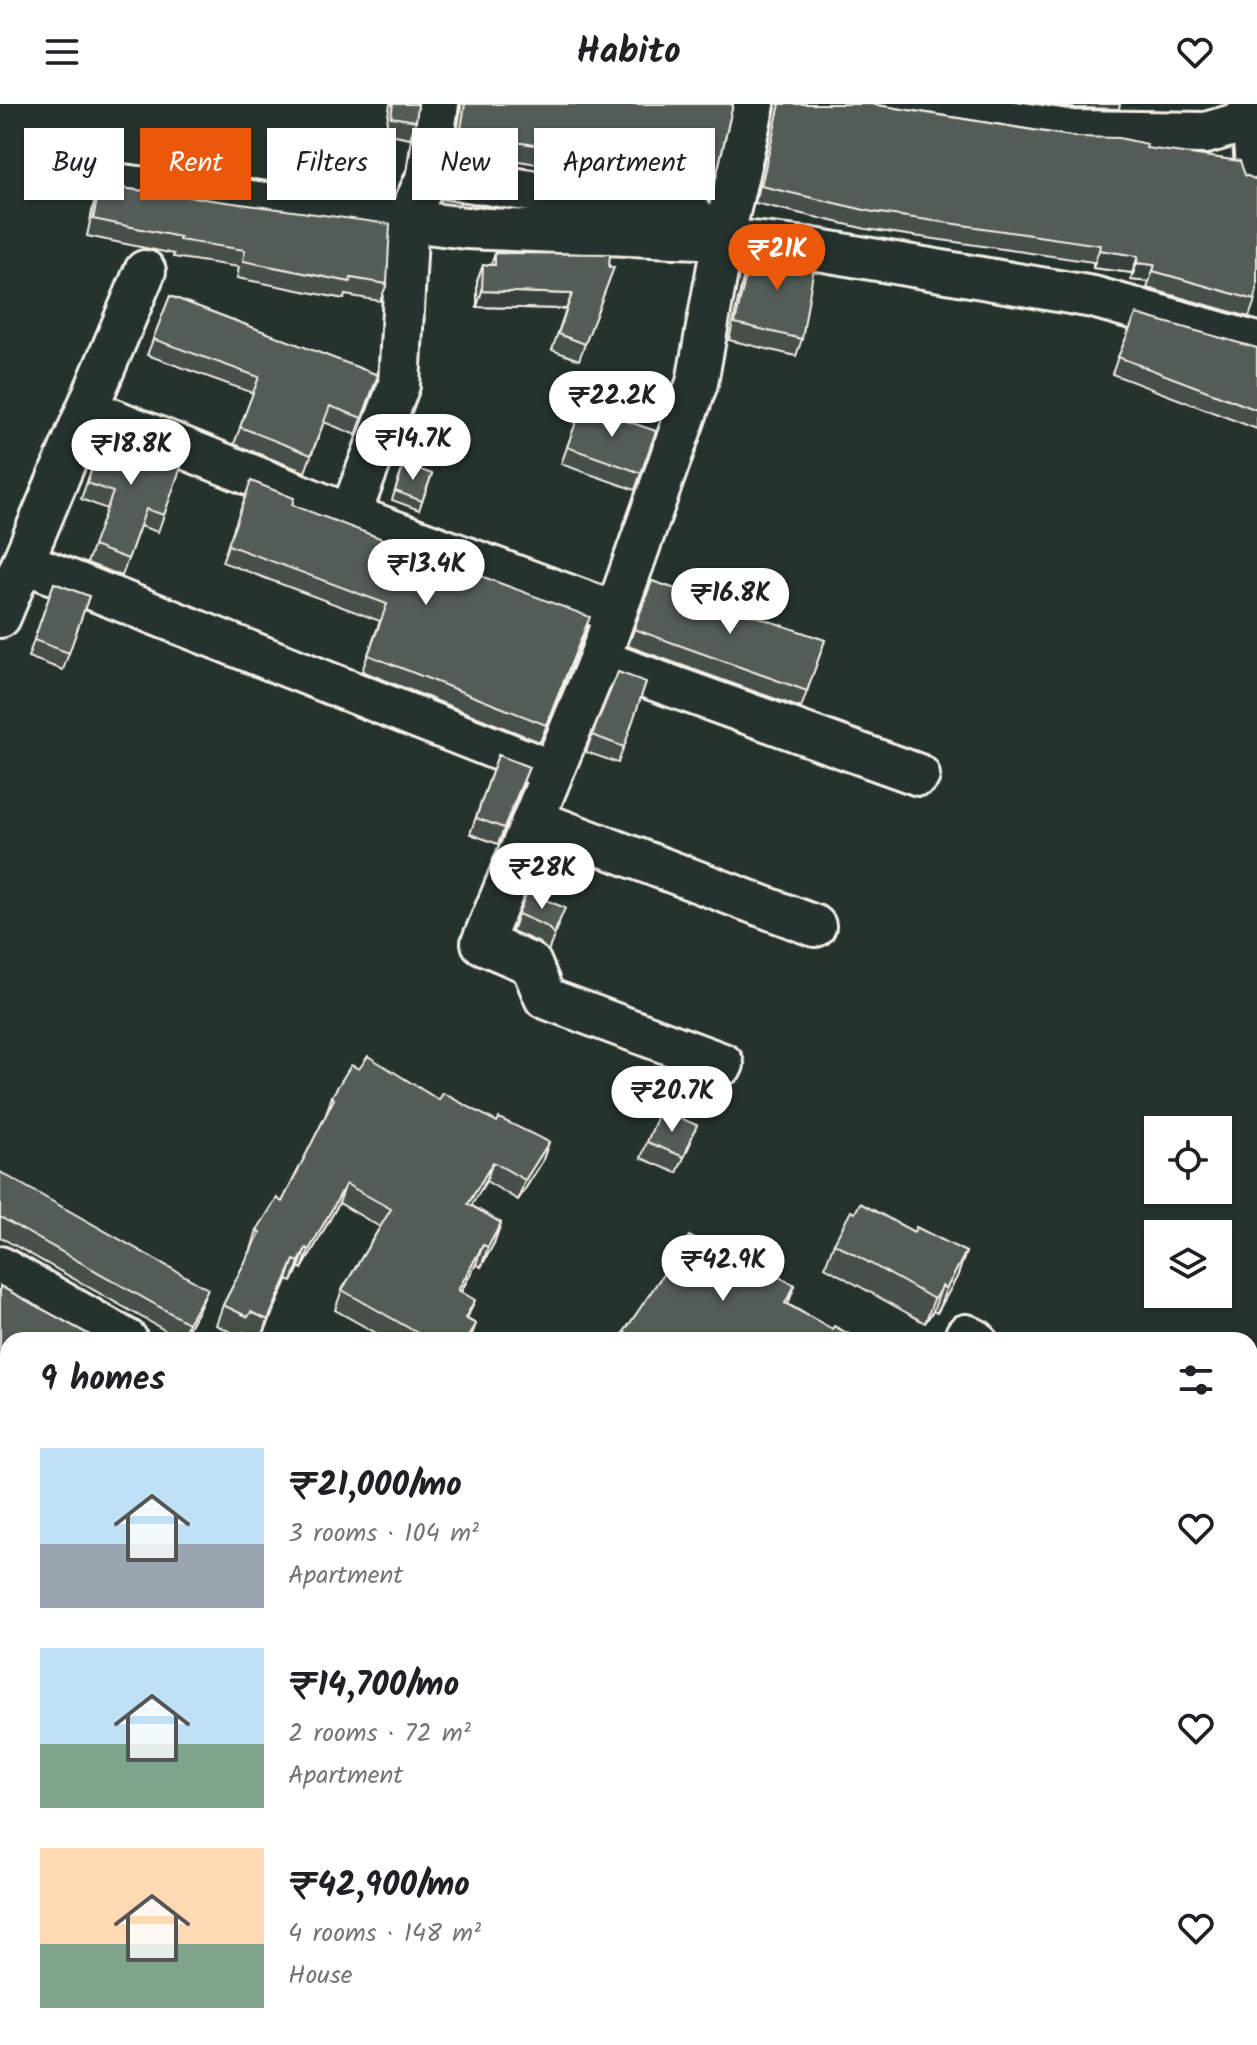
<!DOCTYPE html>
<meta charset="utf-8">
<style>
body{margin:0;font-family:Kalam,sans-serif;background:#f6f6f6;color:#202124;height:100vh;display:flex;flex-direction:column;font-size:30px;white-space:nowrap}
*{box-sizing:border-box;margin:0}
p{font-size:26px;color:#757577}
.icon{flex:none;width:44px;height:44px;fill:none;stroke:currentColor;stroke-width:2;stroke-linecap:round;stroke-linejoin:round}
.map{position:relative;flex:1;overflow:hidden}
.drawer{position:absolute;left:0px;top:1228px;width:1258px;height:714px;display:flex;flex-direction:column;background:#fff;border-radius:24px 24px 0 0;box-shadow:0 2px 6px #0004}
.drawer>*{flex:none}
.top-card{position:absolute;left:24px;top:24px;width:800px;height:72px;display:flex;gap:16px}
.controls{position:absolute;left:1144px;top:1012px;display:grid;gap:16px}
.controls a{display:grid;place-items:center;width:88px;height:88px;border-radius:0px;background:#fff;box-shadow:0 2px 6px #0004;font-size:40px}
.price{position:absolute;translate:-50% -68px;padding:0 18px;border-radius:28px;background:#fff;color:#222;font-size:26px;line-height:52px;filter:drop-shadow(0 2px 4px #0008)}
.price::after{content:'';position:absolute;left:50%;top:48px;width:24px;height:18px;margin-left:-12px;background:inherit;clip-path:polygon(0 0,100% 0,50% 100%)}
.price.selected{background:#ea580c;color:#fff}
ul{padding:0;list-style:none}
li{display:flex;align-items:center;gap:24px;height:200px;padding:0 40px}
li span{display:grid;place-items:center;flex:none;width:224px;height:160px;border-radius:0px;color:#555}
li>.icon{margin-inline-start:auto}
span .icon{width:96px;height:96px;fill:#fffc;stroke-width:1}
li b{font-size:34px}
h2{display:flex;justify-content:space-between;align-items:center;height:96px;padding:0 40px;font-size:34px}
.tag{padding:0 28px;border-radius:0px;background:#fff;box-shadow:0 2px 6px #0004;font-size:28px;line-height:72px}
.tag.selected{background:#ea580c;color:#fff}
header{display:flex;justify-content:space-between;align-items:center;height:104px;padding:0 40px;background:#fff;font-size:36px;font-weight:700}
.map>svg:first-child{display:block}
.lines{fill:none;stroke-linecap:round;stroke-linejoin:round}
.minor-casing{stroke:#f4f1e8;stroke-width:46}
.minor{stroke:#26332d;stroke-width:40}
.wall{fill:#474f49;stroke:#f4f1e8;stroke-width:2}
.shaded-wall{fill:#39403c;stroke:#f4f1e8;stroke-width:2}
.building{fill:#525c55;stroke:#f4f1e8;stroke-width:2}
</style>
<header><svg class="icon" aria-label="menu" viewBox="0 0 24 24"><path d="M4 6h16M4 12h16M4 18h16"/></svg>Habito<svg class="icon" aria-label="heart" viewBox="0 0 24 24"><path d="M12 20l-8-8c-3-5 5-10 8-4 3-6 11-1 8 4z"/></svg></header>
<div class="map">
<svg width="1257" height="1941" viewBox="0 0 1257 1941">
<rect width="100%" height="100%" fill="#26332d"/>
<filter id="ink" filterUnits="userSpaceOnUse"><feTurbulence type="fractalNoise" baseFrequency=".0125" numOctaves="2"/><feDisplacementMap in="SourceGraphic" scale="16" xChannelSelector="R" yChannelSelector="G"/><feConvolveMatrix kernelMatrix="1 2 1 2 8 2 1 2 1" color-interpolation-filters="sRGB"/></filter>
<g filter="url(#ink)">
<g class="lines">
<!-- minor casing -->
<g class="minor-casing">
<g id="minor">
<path d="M898 0 1073 27 1206 29 1257 14"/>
<path d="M1251 0 1257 74"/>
<path d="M428 71 693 112"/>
<path d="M107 79 466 124 723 135 807 144 1093 193 1257 239"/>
<path d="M87 305 350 411 614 508"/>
<path d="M350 411 399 281 408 114 428 71 438 0"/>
<path d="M23 458 552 667"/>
<path d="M0 513 145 167"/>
<path d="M599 556 919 671"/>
<path d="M534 716 815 822"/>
<path d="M723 960 545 894 531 860 482 839 599 556 697 279 723 135 754 0"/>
<path d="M0 1163 127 1236"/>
<path d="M966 1231 976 1236"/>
<path d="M1250 1381 1257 1384"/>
<path d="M0 1621 8 1612"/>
<path d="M1250 1761 1257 1749"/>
<path d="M0 1809 8 1816"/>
<path d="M223 1934 231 1941"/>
<path d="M159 1941 165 1934"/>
<path d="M383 1941 388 1934"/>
<path d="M1147 1941 1151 1934"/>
</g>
</g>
<!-- minor -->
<use href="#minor" class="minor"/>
</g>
<!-- wall -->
<g class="wall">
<path d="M390 0H418L416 17 410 34 385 29Z"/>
<path d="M460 0H733L715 78 708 95 682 87 685 77 571 55 567 65 458 47 455 42 461 3Z"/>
<path d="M775 0H871L1146 44 1255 196 1249 213 1147 184 1149 178 1131 176 1132 169 1093 164V158L866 125 755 99 776 4Z"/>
<path d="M100 81 387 180 380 197 345 191 344 195 237 174 239 163 173 153 174 150 87 132 94 98Z"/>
<path d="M752 144 802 235 796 252 729 236 746 161Z"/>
<path d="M495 149 614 163 579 256 552 246 566 205 477 203V177L483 161H491Z"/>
<path d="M170 192 378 271 356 331 324 318 305 368 234 340 253 289 147 251Z"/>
<path d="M1257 244V325L1112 270 1118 253Z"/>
<path d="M582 302 656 327 635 386 561 360Z"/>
<path d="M107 321 140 338 184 354 158 428 140 422 122 472 87 459 107 405 81 395Z"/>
<path d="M404 360 432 370 419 406 392 396Z"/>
<path d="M251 377 292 401 584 530 540 638 362 567 380 517 222 458Z"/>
<path d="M652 477 825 536 801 604 628 542Z"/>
<path d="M54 479 89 492 63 566 28 553Z"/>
<path d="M646 578 618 659 586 648 592 631Z"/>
<path d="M498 651 529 663 498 740 470 730Z"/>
<path d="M518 810 559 821 548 847 540 839 512 827Z"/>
<path d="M359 965 549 1038 542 1058 518 1096 486 1077 471 1101 501 1119 494 1139 481 1163 476 1160 461 1188 467 1215 476 1220 470 1236H389L335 1206 342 1186 380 1123 339 1099 302 1165 299 1163 292 1178 287 1176 261 1236 243 1228 241 1233 216 1221 223 1201 251 1146 257 1126 282 1098 325 1013 332 992Z"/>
<path d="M647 1038H691L677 1069 641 1054Z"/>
<path d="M0 1068 201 1201 182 1236 0 1133Z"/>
<path d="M914 1128 966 1148 957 1173 937 1209 933 1207 925 1219 825 1163 834 1139Z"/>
<path d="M742 1161 795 1181 788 1200 832 1225 860 1236H621L624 1228Z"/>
<path d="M0 1182 8 1236V1324L0 1320Z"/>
<path d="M1257 1256V1339L1250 1335V1269Z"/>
<path d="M0 1615 8 1617V1791L0 1786Z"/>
<path d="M456 1934H533L531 1941H463Z"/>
<path d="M1073 1934H1127L1124 1941H1085Z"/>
<path d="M1198 1934H1250L1257 1941H1195Z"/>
</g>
<!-- shaded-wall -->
<g class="shaded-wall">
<path d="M1048 0H1120L1119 5 1075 4Z"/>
<path d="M1099 146 1138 152 1132 169 1093 164Z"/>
<path d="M1137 159 1155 161 1149 178 1131 176Z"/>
<path d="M482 187 572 190 566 205 477 203Z"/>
<path d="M549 1038 542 1058 518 1096 525 1076Z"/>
<path d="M493 1058 486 1077 461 1119 468 1100Z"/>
<path d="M346 1080 339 1099 302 1165 309 1146Z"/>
<path d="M501 1119 494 1139 481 1163 488 1143Z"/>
<path d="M483 1141 476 1160 450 1206 458 1186Z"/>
<path d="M306 1144 299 1163 292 1178 299 1158Z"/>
<path d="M966 1148 957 1173 937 1209 946 1185Z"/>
<path d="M294 1156 287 1176 261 1236 268 1216Z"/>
<path d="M795 1181 786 1205 785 1199Z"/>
<path d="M942 1182 933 1207 925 1219 934 1195Z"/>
<path d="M208 1185 201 1201 182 1236 188 1219Z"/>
<path d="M475 1196 467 1215 465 1214Z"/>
<path d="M8 1569V1590L0 1593V1572Z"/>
<path d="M1257 1705V1718L1250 1729V1710Z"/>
<path d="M8 1932V1934H16L10 1941H0Z"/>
<path d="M530 1934H533L531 1941H523Z"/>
</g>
<!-- building -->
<g class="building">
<path d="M393 0H418L416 17 391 13Z"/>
<path d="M465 0H733L715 78 689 70 691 60 575 38 574 47 464 30 461 25Z"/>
<path d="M780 0H871L1076 33 1119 34 1147 40 1146 44 1240 57 1245 71 1257 76V185L1255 196 1153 167 1155 161 1137 159 1138 152 1099 146 1100 141 873 108 761 82Z"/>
<path d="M100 81 390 120 387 180 351 174 350 178 243 157 245 146 179 136 180 133 93 115Z"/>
<path d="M752 144 816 151 802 235 735 219Z"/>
<path d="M495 149 610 150 609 163H614L585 240 558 230 572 190 482 187 483 161H495Z"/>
<path d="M170 192 378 271 362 314 330 302 311 351 240 323 259 273 153 235Z"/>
<path d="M1136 210 1257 244V306L1118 253Z"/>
<path d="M582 302 656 327 641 369 567 343Z"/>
<path d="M107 321 141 334 140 338 184 354 164 411 146 405 128 455 93 442 113 388 87 379Z"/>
<path d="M404 360 432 370 422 397 395 387Z"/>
<path d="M251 377 294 394 292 401 590 513 546 621 368 551 387 500 228 441Z"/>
<path d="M652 477 825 536 807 587 634 525Z"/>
<path d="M54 479 89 492 69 549 34 536Z"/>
<path d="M618 568 646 578 624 643 592 631Z"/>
<path d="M498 651 529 663 504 724 476 714Z"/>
<path d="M527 788 565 804 554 830 546 822 518 810Z"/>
<path d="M368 952 439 996 443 989 497 1018 499 1014 549 1038 525 1076 493 1058 468 1100 501 1119 488 1143 483 1141 458 1186 475 1196 465 1214 476 1220 467 1236H430L342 1186 391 1105 346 1080 309 1146 306 1144 299 1158 294 1156 268 1216 251 1208 248 1213 223 1201 260 1129 257 1126 277 1094 282 1098 334 995 332 992 351 961 359 965Z"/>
<path d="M660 1006 697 1021 684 1053 647 1038Z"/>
<path d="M0 1068 208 1185 188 1219 0 1113Z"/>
<path d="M860 1099 914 1128 916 1123 966 1148 946 1185 942 1182 934 1195 834 1139 851 1107 855 1109Z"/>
<path d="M689 1132 742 1161 745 1156 795 1181 785 1199 832 1225 834 1222 860 1236H639L624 1228Z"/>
<path d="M0 1182 99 1236H8V1306L0 1301Z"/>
<path d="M1257 1256V1309L1250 1306V1269Z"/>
<path d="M1250 1388 1257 1392V1705L1250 1710Z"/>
<path d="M0 1550 8 1557V1569L0 1572Z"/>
<path d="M0 1615 8 1617V1761L0 1753Z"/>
<path d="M1252 1834 1257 1837V1941H1199L1203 1934H1250V1837Z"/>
<path d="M7 1873 8 1874V1932L0 1941V1874L3 1877Z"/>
<path d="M480 1934H530L523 1941H488Z"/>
</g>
</g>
</svg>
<div class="controls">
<a><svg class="icon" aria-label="locate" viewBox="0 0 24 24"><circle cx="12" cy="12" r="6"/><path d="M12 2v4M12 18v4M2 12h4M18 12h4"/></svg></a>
<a><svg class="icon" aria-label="layers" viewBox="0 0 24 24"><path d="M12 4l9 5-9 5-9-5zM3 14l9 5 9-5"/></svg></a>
</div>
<b class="price selected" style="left:777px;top:188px">₹21K</b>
<b class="price" style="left:612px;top:335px">₹22.2K</b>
<b class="price" style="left:413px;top:378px">₹14.7K</b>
<b class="price" style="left:131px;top:383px">₹18.8K</b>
<b class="price" style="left:426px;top:503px">₹13.4K</b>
<b class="price" style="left:730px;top:532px">₹16.8K</b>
<b class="price" style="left:542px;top:807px">₹28K</b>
<b class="price" style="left:672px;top:1030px">₹20.7K</b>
<b class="price" style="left:723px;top:1199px">₹42.9K</b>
<div class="top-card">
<a class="tag">Buy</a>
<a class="tag selected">Rent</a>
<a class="tag">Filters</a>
<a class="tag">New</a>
<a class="tag">Apartment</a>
</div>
<section class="drawer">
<h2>9 homes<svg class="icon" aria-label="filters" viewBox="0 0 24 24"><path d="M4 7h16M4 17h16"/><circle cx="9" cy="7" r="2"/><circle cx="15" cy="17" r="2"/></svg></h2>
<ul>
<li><span style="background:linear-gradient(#bfe0f5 60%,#9aa5b1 0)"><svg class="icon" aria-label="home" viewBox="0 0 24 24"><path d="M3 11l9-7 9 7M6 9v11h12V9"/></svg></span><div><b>₹21,000/mo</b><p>3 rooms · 104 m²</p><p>Apartment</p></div><svg class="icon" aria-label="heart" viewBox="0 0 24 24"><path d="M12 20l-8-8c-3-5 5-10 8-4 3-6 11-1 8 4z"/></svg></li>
<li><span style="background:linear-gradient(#bfe0f5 60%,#7fa58c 0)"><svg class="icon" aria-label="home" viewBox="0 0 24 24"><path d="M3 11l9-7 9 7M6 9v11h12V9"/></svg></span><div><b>₹14,700/mo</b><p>2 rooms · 72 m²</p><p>Apartment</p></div><svg class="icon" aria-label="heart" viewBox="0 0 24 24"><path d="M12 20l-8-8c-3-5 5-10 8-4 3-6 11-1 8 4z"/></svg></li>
<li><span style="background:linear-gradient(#ffd9b3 60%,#7fa58c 0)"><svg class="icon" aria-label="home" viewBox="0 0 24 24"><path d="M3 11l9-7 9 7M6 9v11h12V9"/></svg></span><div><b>₹42,900/mo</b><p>4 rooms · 148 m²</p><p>House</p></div><svg class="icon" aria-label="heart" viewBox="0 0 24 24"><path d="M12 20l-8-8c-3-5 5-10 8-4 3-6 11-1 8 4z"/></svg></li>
</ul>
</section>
</div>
